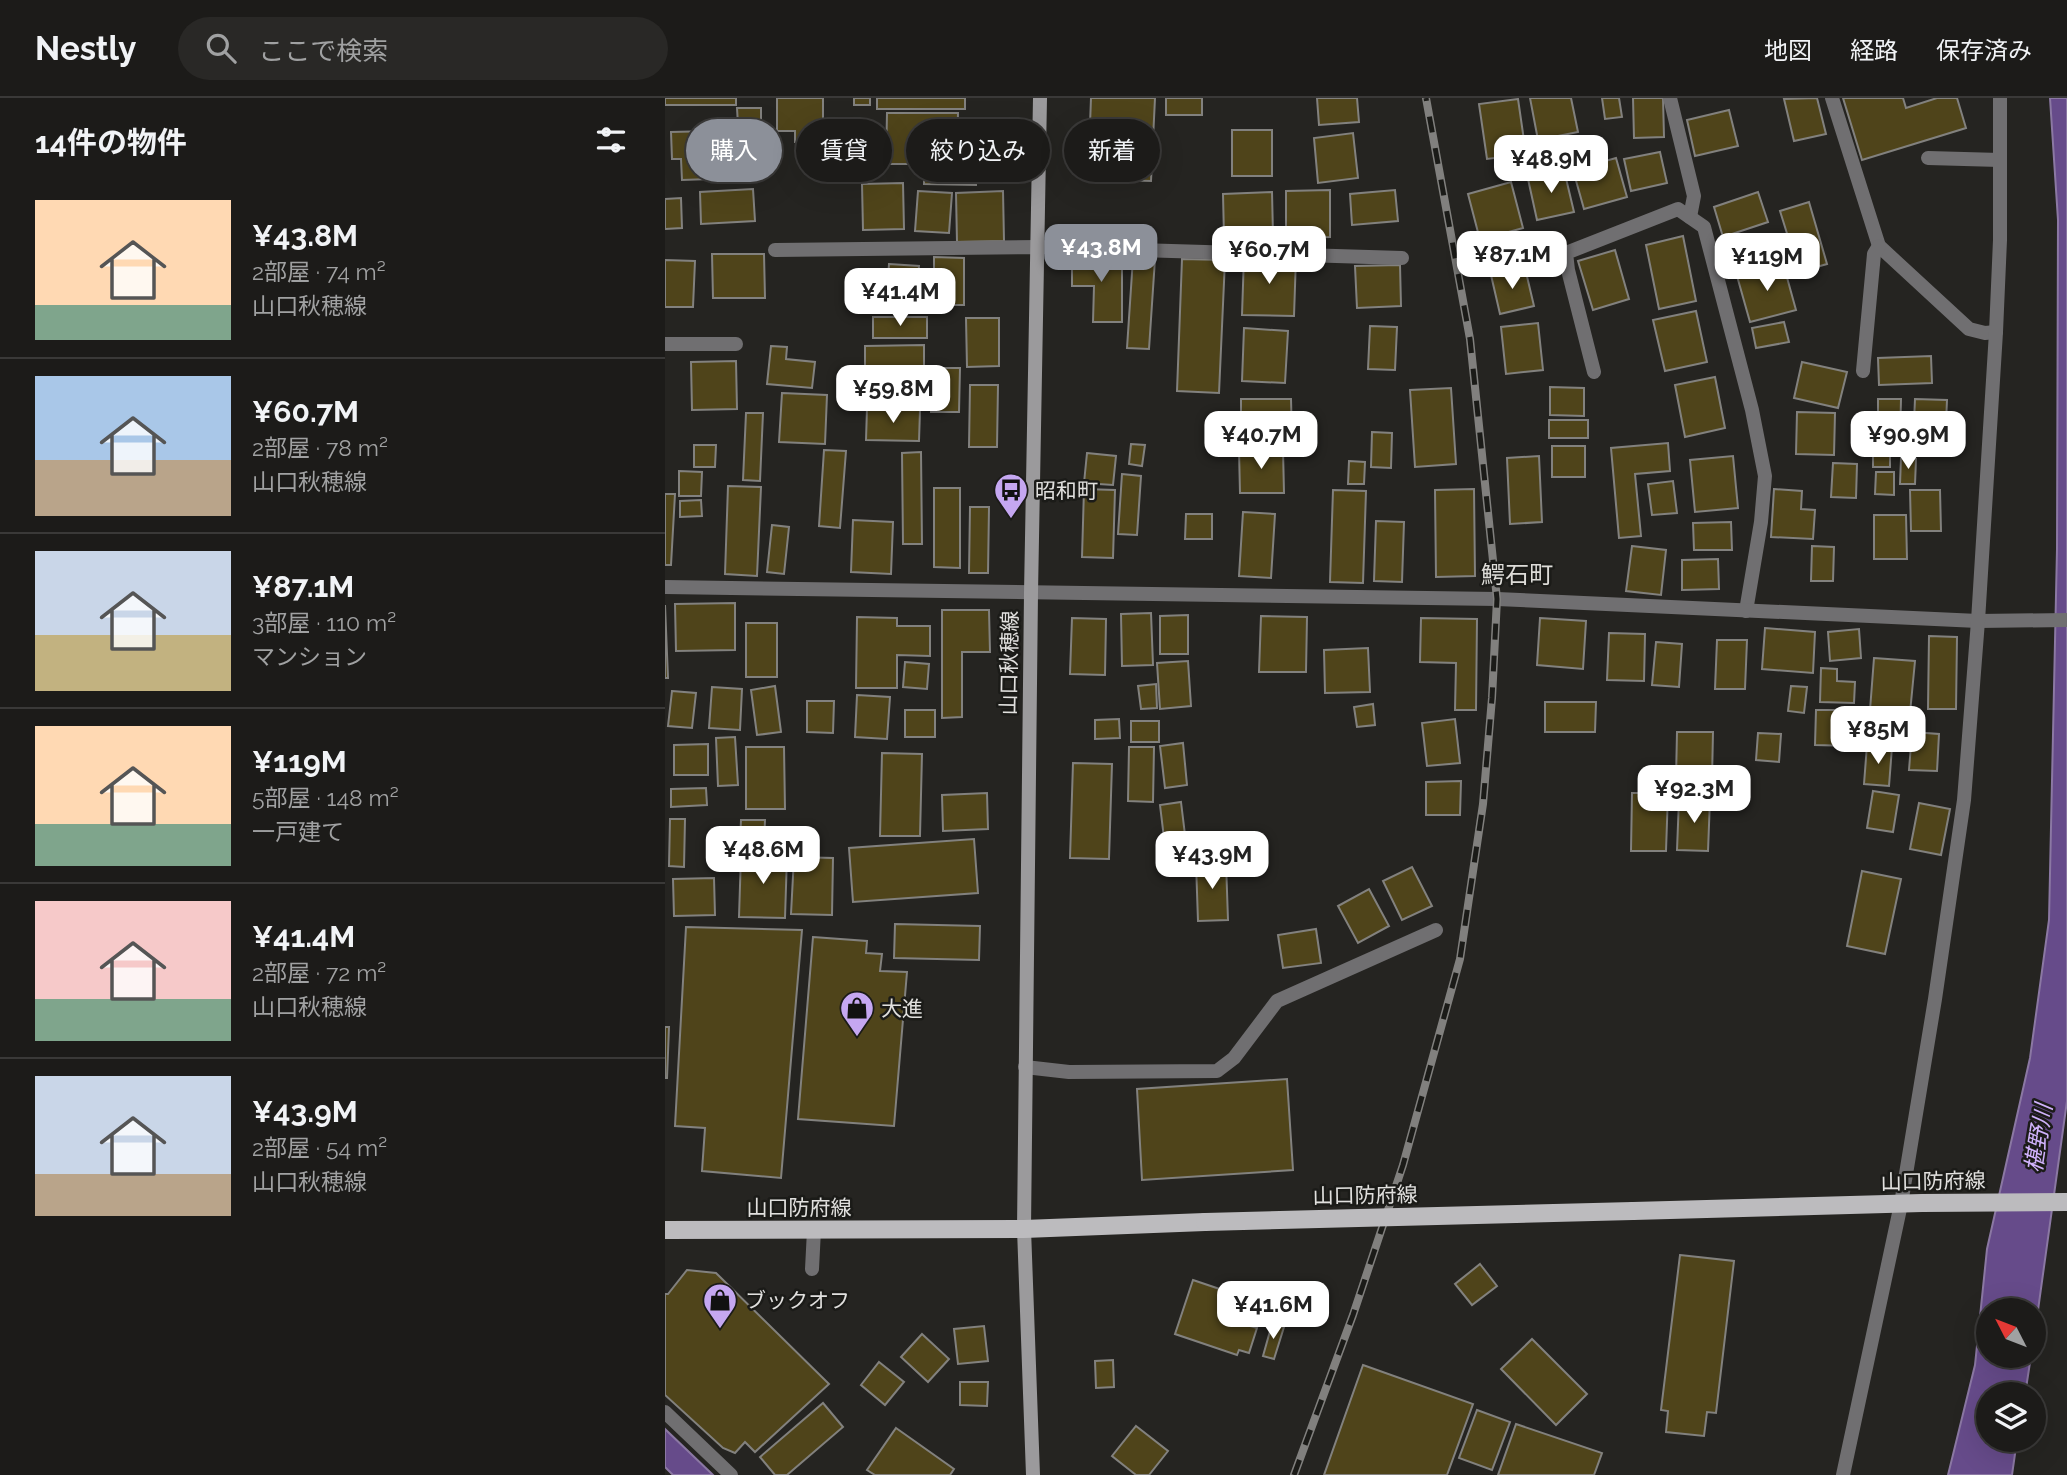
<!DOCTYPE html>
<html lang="ja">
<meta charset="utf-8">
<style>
body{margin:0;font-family:Raleway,"Noto Sans JP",sans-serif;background:#292826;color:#f1f3f6;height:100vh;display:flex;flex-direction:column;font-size:26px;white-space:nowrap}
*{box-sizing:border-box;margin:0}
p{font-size:23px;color:#a0a1a2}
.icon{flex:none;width:38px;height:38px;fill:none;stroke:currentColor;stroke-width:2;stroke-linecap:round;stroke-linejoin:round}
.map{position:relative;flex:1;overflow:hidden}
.drawer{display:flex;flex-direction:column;background:#1c1b19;width:665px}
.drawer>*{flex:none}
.top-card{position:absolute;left:21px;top:21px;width:665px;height:63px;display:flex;gap:14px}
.needle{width:46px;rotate:312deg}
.buttons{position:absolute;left:1311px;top:1200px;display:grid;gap:14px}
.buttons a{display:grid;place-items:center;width:70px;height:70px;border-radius:50%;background:#1c1b19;box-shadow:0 7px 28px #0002,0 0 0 2px #3a3938;font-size:35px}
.price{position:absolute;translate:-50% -60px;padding:0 16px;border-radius:14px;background:#fff;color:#222;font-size:23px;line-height:46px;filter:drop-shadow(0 2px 4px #0008)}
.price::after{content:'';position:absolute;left:50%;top:42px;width:21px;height:16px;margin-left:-10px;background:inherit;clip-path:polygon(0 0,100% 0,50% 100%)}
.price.active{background:#8c9099;color:#fff}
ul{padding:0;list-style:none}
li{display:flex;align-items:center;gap:21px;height:175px;padding:0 35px}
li+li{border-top:2px solid #3a3938}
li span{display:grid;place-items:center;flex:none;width:196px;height:140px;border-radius:0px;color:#555}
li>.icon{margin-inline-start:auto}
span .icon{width:84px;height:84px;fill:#fffc;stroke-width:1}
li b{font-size:30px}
h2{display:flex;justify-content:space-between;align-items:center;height:84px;padding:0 35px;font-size:30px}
.pill{padding:0 24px;border-radius:32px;background:#1c1b19;box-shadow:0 7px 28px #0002,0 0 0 2px #3a3938;font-size:24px;line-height:63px}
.pill.active{background:#8c9099;color:#fff}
header{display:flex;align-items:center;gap:42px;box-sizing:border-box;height:98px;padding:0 35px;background:#1c1b19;border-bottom:2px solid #3a3938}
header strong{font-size:33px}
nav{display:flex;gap:38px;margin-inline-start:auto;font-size:24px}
.search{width:490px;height:63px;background:#292826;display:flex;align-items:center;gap:18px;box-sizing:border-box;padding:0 24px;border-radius:38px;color:#a0a1a2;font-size:26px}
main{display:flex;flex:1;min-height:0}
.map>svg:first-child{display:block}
.water{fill:#664b8a;stroke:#8b78a3;stroke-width:2}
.building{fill:#4f441a;stroke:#82817e;stroke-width:2}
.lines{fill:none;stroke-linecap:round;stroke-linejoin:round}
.lane{stroke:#706f71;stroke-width:14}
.street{stroke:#706f71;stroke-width:14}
.secondary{stroke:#9b9a9c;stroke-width:14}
.primary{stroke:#bcbbbe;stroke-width:18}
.rail-casing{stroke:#81807e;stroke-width:8}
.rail{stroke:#1b1b18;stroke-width:5;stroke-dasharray:16;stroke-linecap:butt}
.primary-bridge{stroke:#bcbbbe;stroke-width:18}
.labels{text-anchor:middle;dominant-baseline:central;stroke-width:5;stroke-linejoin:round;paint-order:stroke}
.poi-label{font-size:21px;fill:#e1e0de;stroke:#1b1b18;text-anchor:start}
.street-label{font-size:21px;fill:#e1e0de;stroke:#1b1b18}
.water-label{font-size:23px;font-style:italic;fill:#d0b2fc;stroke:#1b1b18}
.quarter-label{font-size:24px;fill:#dddcd8;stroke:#1b1b18}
</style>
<header>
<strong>Nestly</strong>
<div class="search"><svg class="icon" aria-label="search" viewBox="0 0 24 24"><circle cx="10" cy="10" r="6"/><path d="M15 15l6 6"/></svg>ここで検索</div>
<nav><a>地図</a><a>経路</a><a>保存済み</a></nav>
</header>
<main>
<section class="drawer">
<h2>14件の物件<svg class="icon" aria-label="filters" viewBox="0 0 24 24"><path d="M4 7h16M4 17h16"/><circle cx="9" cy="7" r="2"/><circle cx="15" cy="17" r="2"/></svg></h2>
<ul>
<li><span style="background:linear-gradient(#ffd9b3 75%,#7fa58c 0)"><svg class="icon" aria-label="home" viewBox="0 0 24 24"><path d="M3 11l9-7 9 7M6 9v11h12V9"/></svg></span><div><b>¥43.8M</b><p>2部屋 · 74 m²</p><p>山口秋穂線</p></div></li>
<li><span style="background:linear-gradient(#a9c7e8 60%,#b9a48a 0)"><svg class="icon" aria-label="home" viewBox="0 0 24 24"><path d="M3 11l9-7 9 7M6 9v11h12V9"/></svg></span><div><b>¥60.7M</b><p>2部屋 · 78 m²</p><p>山口秋穂線</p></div></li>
<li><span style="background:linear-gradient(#c9d6e8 60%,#c2b280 0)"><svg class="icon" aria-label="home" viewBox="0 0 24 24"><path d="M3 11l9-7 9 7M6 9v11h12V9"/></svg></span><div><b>¥87.1M</b><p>3部屋 · 110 m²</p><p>マンション</p></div></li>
<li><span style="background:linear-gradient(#ffd9b3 70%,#7fa58c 0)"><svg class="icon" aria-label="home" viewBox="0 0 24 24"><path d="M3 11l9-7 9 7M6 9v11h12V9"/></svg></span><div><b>¥119M</b><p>5部屋 · 148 m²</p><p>一戸建て</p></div></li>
<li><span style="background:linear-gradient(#f6c9c9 70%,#7fa58c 0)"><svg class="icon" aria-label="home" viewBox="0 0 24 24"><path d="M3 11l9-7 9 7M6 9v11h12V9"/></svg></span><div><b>¥41.4M</b><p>2部屋 · 72 m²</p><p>山口秋穂線</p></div></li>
<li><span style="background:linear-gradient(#c9d6e8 70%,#b9a48a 0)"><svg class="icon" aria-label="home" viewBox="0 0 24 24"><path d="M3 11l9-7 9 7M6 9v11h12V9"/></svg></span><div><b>¥43.9M</b><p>2部屋 · 54 m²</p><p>山口秋穂線</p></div></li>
</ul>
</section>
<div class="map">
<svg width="1402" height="1377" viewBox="0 0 1402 1377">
<rect width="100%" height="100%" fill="#252421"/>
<!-- water -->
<g class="water">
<path d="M1385 0H1402V1003L1369 1241 1368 1213H1323V1258H1366L1360 1297H1323V1342H1352L1347 1377H1283L1310 1267 1322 1151 1365 960 1384 822 1392 451 1393 122Z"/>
<path d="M0 1331 46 1375 48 1377H8L0 1369Z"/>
</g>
<!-- building -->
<g class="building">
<rect x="0" y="0" width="71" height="7"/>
<path d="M112 0H158V44H130V33H112Z"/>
<rect x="189" y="0" width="16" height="7"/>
<rect x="212" y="0" width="88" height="11"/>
<path d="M426 0H490L486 83 423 81Z"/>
<rect x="501" y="0" width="36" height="17"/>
<path d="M652 0H692L694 24 654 27Z"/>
<path d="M865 0H906L913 34 873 42Z"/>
<path d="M937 0H954L957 19 940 21Z"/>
<path d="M968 0H998L999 39 969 40Z"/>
<path d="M1152 0 1161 36 1129 43 1119 1Z"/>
<path d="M1178 0H1238L1241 10 1272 0H1292L1301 30 1197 62Z"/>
<path d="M853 1 861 56 822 61 814 6Z"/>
<path d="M72 10H96V26L73 27Z"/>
<path d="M1064 12 1073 48 1030 58 1022 22Z"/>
<path d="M222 15H293L292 55 251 54V66H221Z"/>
<path d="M88 32 89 58 44 60 45 81 17 82 16 61H7L6 34Z"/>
<rect x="567" y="32" width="40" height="46"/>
<path d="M688 35 693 80 653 85 649 40Z"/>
<path d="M995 54 1002 85 966 93 959 61Z"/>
<path d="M951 60 962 99 919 111 908 72Z"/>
<path d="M260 61 311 62V87L259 86Z"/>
<path d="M899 72 909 114 872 122 863 81Z"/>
<path d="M846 84 858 130 815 142 803 96Z"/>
<path d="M238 85 239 131 198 132 197 86Z"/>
<path d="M88 91 90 123 36 126 35 94Z"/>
<path d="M665 92V139L621 140V93Z"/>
<path d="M730 92 733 123 687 127 685 96Z"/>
<path d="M253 93 287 95 284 135 250 133Z"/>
<path d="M338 93 339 143 292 144 291 95Z"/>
<path d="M607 94 608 137 559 139 558 96Z"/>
<path d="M1093 94 1103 124 1058 139 1049 109Z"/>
<path d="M16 100 17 130 0 131V101Z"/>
<path d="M1144 104 1162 166 1134 174 1115 113Z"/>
<path d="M1018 138 1031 203 994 211 981 147Z"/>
<path d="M950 152 964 201 928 212 913 163Z"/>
<path d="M47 156H99L100 200H48Z"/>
<path d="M407 158H457V224H428L429 188H407Z"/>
<path d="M579 158 631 159 629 218 577 217Z"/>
<path d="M269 159 299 160V207H269Z"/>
<path d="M468 160 490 161 484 251 462 250Z"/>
<path d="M517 161 560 162 554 295 512 293Z"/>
<path d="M0 162 30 163 28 209H0Z"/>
<path d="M1118 165 1131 212 1085 224 1072 178Z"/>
<path d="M224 166 254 168 251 208 221 206Z"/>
<path d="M735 167 736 208 692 210 690 168Z"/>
<path d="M860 170 869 208 835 216 826 177Z"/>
<path d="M1031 213 1042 264 1000 273 988 222Z"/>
<rect x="208" y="219" width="54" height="21"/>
<path d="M301 220H334V268L302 269Z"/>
<path d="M1119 224 1124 244 1091 250 1087 230Z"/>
<path d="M873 225 878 272 841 276 836 229Z"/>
<path d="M705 228 732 229 730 272 703 271Z"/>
<path d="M579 230 623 233 620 285 577 283Z"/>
<path d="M259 247V281H200V248Z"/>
<path d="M106 248 122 249 121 261 150 264 147 290 102 286Z"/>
<path d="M1266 258 1267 285 1214 287 1213 260Z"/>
<path d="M71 263 72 311 27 312 26 264Z"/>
<path d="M1137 264 1182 274 1173 310 1129 300Z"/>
<path d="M268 270H295L294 314H266Z"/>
<path d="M1050 279 1060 330 1020 339 1010 287Z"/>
<path d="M305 287H333L332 349H304Z"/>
<path d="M885 289 919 290V318L885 317Z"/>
<path d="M786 290 791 366 750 369 745 292Z"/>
<path d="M117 295 162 297 160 346 114 344Z"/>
<path d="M576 301H626L627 340 576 341Z"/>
<path d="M1213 301H1236L1235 342H1213Z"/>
<path d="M1250 301 1282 302 1281 325 1249 324Z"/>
<path d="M202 310 255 312 254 343 201 342Z"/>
<path d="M1132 314 1170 315 1169 357 1131 356Z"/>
<path d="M81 315H98L95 383 78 382Z"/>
<rect x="884" y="322" width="39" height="18"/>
<path d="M1249 329 1272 331 1268 358 1245 355Z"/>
<path d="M707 334 727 335 726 370 706 369Z"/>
<path d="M1003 345 1005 373 970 376 976 438 954 440 946 350Z"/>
<rect x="1208" y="345" width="17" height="24"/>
<path d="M466 346 480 347 477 368 464 366Z"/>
<path d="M29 347H51L50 369H29Z"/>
<rect x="887" y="348" width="33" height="31"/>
<path d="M159 352 181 353 175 430 154 428Z"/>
<path d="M574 352H618L619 395H575Z"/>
<path d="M256 354 257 446H238L237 355Z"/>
<path d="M422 355 451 358 448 387 419 385Z"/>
<path d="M874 358 877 424 845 426 842 360Z"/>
<path d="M1068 358 1073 410 1030 414 1025 362Z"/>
<path d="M1236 360 1251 361 1250 386H1235Z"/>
<path d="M684 363 700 364 699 386H683Z"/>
<path d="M1168 365 1192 366 1191 400 1166 399Z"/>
<path d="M14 373 37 374 36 398H14Z"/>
<path d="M1211 374H1229V397L1210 396Z"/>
<path d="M457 376 476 378 472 437 453 436Z"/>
<path d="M1008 383 1012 415 987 417 983 386Z"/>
<path d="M63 388 96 389 92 478 60 476Z"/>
<path d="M269 390H295V470L269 469Z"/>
<path d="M419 391 450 392 448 460 417 459Z"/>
<path d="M809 391 810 478 771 479 770 392Z"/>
<path d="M1109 391 1137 393 1136 411 1150 412 1148 441 1106 439Z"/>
<path d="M668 392 701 393 698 485 665 484Z"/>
<path d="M1245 392H1275L1276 433H1246Z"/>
<path d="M0 396H10L6 467H0Z"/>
<path d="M36 402 37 418 15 419V403Z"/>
<path d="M305 409H324L323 475H304Z"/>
<path d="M578 414 610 416 606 480 574 478Z"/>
<path d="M521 416H547V441H520Z"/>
<path d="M1209 417H1241L1242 461H1209Z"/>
<path d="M188 422 228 424 226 476 186 474Z"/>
<path d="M711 423 739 424 737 484 709 483Z"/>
<path d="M1066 424 1067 452H1029L1028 425Z"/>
<path d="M107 427 124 429 119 476 102 474Z"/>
<path d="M967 448 1001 452 996 497 961 493Z"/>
<path d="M1147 448 1169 449 1168 483H1146Z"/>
<path d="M1053 461 1054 491 1017 492V462Z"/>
<path d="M70 505V552L11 553 10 506Z"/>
<path d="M0 507 3 580H0Z"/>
<path d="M277 512H324L325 554H297V619L277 620Z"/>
<path d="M486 515 488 567 457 568 456 516Z"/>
<path d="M523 517V556H495V518Z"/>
<path d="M596 518 642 519 641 574H594Z"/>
<path d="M192 519 232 520V528H265V558L232 557V590H191Z"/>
<path d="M407 520 441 521 440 577 405 576Z"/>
<path d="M756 520 812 521 811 612H790L791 565 755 564Z"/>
<path d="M875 520 921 523 918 571 872 567Z"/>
<rect x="81" y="525" width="31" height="54"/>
<path d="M1100 530 1150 534 1148 575 1097 571Z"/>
<path d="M1194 531 1196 560 1165 563 1163 534Z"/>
<path d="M944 535 980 536 979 583 942 582Z"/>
<path d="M1264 538 1292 539 1291 611H1263Z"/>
<path d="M1052 542H1082L1080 591H1050Z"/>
<path d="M991 544 1017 546 1014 589 987 587Z"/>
<path d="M703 550 705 594 660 595 659 552Z"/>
<path d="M1209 560 1250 563 1245 615 1205 612Z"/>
<path d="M523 563 526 608 495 611 492 565Z"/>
<path d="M240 564 264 566 262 591 238 589Z"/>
<path d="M1156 570 1172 571V583L1190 584 1189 605 1155 604Z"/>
<path d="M491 586 492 610 476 611 473 588Z"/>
<path d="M110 588 116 634 92 637 86 592Z"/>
<path d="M1126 588 1142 589 1139 615 1123 613Z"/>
<path d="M47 589 77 591 75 632 44 630Z"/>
<path d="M7 593 31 595 27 630 3 628Z"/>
<path d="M192 597 225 599 222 641 190 639Z"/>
<path d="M142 603H169L168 635 142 634Z"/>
<path d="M880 604H931L930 634H880Z"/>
<path d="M708 606 710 627 692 629 689 609Z"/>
<rect x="240" y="612" width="30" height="27"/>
<path d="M1151 612H1188L1187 648 1150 647Z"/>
<path d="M454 621 455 640 430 641V622Z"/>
<path d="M790 621 795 665 762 668 757 625Z"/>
<rect x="466" y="623" width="28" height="21"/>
<path d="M1012 634H1048L1047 681H1011Z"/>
<path d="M1247 634 1274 636 1272 673 1244 672Z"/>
<path d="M1093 635 1116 636 1114 664 1091 662Z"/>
<path d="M70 639 73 687 53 688 51 640Z"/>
<path d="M518 645 522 687 500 690 495 648Z"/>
<path d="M43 646V677H9V647Z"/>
<path d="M1202 647 1227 649 1224 688 1199 686Z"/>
<path d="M81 649H119L120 711H81Z"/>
<path d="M464 649H489L488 704 463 703Z"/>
<path d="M217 655 257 656 255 738H215Z"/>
<path d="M408 665 447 666 444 761 405 760Z"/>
<path d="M796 683 795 717H761V684Z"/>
<path d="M41 690 42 707 6 709V691Z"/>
<path d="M1208 693 1234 697 1228 734 1202 730Z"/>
<path d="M322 695 323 731 278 733 277 697Z"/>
<path d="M967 695H1003L1001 753H966Z"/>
<path d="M1014 701H1045L1043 753 1012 752Z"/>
<path d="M516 704 524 770 503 773 495 707Z"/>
<path d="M1254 705 1285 711 1276 757 1245 751Z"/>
<path d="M5 721H20L19 769 4 768Z"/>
<path d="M76 722H100L99 747 75 746Z"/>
<path d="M67 733 68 754 54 755 53 734Z"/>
<path d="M309 741 313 795 188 804 184 750Z"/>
<path d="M76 757 122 758 120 820 74 819Z"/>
<path d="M129 759 168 760 167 817 126 816Z"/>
<path d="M561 764 563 822 533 823 531 765Z"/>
<path d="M747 769 767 808 737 822 718 783Z"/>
<path d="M1197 773 1236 781 1220 856 1182 848Z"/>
<path d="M49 780 50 817 9 818 8 781Z"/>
<path d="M704 791 724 828 693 845 673 808Z"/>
<path d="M230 826 315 828 314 862 229 860Z"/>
<path d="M21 829 137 832 116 1080 37 1073 40 1030 10 1028Z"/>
<path d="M651 831 656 865 618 870 613 837Z"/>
<path d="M148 839 202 843 201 855 217 856 215 873 242 874 229 1028 133 1021Z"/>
<path d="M0 929H4L2 980H0Z"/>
<path d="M622 981 628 1072 477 1082 472 991Z"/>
<path d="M1015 1157 1069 1163 1051 1315 1042 1314 1039 1338 1001 1334 1003 1313 996 1312Z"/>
<path d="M815 1166 832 1188 807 1207 790 1186Z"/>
<path d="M22 1172 51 1175 164 1286 90 1354 80 1344 70 1355 58 1350 0 1297V1196H3Z"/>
<path d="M528 1182 590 1203 582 1227 592 1230 584 1255 574 1252 572 1257 510 1236Z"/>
<path d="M607 1226 619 1229 609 1261 598 1258Z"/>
<path d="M319 1228 323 1263 293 1266 289 1231Z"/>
<path d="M257 1236 284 1261 263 1284 236 1259Z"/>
<path d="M867 1241 922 1296 891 1327 836 1271Z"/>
<path d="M448 1262 449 1289 431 1290 430 1263Z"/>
<path d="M214 1264 239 1284 220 1307 196 1287Z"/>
<path d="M698 1267 808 1306 782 1377H659Z"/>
<path d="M295 1284H323L322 1308 295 1307Z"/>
<path d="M158 1305 178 1329 122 1377H110L95 1359Z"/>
<path d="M812 1312 845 1324 827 1372 794 1360Z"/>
<path d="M851 1326 937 1355 929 1377H833Z"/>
<path d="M471 1328 503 1353 484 1377H471L447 1358Z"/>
<path d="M231 1330 289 1371 285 1377H210L202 1372Z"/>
</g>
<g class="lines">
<!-- lane -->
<path class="lane" d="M147 1171 149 1132"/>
<!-- street -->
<g class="street">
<path d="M1005 0 1029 98 1025 119"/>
<path d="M1167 0 1214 148 1304 231 1320 235 1331 234"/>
<path d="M1263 60 1335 62"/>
<path d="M110 152 373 149 737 160"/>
<path d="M871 161 901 155"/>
<path d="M0 246H71"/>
<path d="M1198 273 1209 156 1214 148"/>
<path d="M929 274 903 172 901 155 1013 111 1039 129 1087 312 1100 378 1096 424 1081 513"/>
<path d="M0 489 832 501 1313 523 1402 522"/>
<path d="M360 969 404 974 552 973 569 960 612 903 771 832"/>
<path d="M0 1314 66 1377"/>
<path d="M1178 1377 1236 1106 1270 901 1299 702 1313 523 1331 234 1335 142V0"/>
</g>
<!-- secondary -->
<path class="secondary" d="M368 1377 359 1131 366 495 375 0"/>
<!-- primary -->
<g class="primary">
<path d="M968 1113 1257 1105 1402 1104"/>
<path d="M0 1132 359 1131 540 1124"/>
</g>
<!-- rail casing -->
<g class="rail-casing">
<path id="rail" d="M629 1377 688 1217 738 1067 795 861 818 706 827 600 832 501 805 241 761 0"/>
</g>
<!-- rail -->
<use href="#rail" class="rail"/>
<!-- primary-bridge -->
<path class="primary-bridge" d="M540 1124 968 1113"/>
</g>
<!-- icons -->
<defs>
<g id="bus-pin" transform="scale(1.75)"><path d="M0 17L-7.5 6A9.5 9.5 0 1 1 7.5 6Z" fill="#c5a7f1" stroke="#1b1b18"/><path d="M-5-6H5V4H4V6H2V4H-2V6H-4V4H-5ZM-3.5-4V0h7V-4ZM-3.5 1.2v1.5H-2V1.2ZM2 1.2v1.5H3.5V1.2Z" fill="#111"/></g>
<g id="shop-pin" transform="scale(1.75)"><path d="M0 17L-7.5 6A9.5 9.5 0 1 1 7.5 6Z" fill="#c5a7f1" stroke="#1b1b18"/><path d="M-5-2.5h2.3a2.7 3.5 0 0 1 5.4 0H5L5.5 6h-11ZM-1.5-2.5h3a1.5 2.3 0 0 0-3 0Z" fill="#111"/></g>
</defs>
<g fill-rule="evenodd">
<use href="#bus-pin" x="346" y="392"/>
<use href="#shop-pin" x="192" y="910"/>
<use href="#shop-pin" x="55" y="1202"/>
</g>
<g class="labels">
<!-- poi labels -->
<g class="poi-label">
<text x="370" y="392">昭和町</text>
<text x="216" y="910">大進</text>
<text x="80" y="1202">ブックオフ</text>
</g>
<!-- street labels -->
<g class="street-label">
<text transform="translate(344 565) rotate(-89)">山口秋穂線</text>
<text transform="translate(1268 1083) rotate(-1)">山口防府線</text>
<text transform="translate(700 1097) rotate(-1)">山口防府線</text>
<text x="134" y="1109">山口防府線</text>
</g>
<!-- water labels -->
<g class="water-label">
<text transform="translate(1373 1040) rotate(-81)">椹野川</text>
</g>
<!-- quarter labels -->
<g class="quarter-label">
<text x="852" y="476">鰐石町</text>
</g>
</g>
</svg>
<div class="buttons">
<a><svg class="needle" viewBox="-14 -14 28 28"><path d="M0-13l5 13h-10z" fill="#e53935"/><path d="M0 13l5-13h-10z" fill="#a0a1a2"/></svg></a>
<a><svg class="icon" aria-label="layers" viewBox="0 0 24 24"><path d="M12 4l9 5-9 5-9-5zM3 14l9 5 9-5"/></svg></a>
</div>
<b class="price" style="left:886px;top:97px">¥48.9M</b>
<b class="price active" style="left:436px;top:186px">¥43.8M</b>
<b class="price" style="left:604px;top:188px">¥60.7M</b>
<b class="price" style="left:847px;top:193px">¥87.1M</b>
<b class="price" style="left:1102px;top:195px">¥119M</b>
<b class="price" style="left:235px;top:230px">¥41.4M</b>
<b class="price" style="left:228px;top:327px">¥59.8M</b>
<b class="price" style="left:596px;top:373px">¥40.7M</b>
<b class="price" style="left:1243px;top:373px">¥90.9M</b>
<b class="price" style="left:1213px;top:668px">¥85M</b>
<b class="price" style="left:1029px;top:727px">¥92.3M</b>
<b class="price" style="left:98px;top:788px">¥48.6M</b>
<b class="price" style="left:547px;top:793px">¥43.9M</b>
<b class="price" style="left:608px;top:1243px">¥41.6M</b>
<div class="top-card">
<a class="pill active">購入</a>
<a class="pill">賃貸</a>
<a class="pill">絞り込み</a>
<a class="pill">新着</a>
</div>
</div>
</main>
